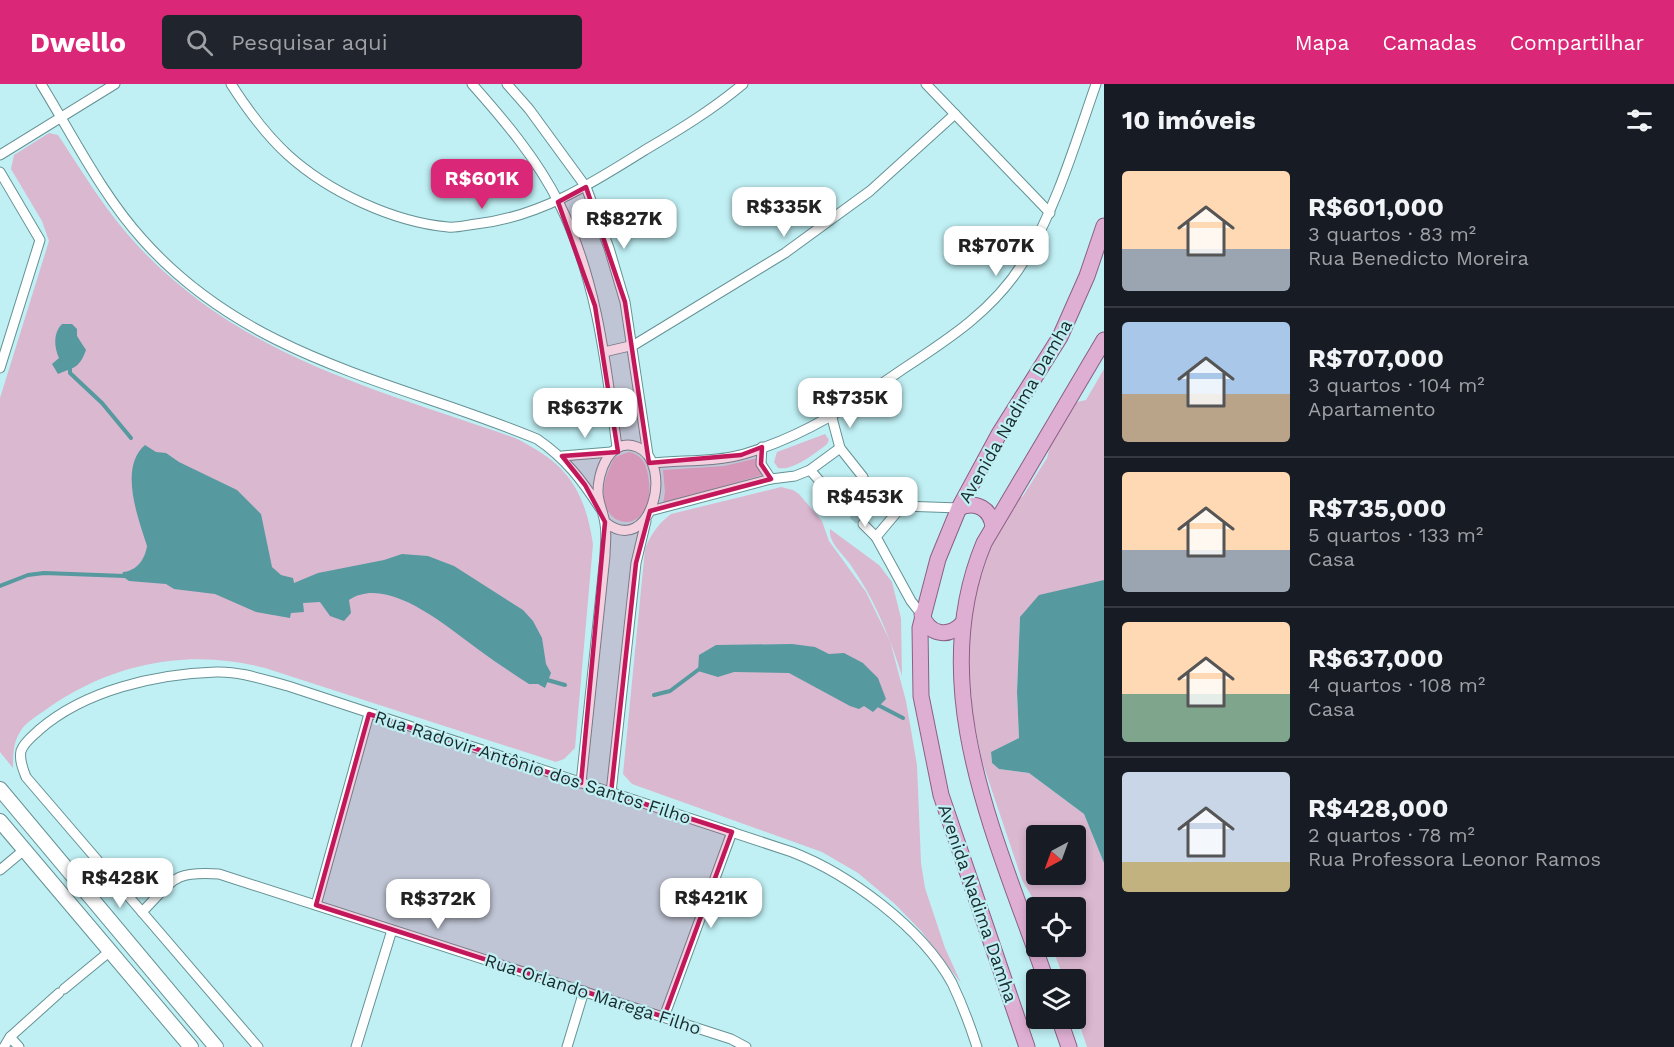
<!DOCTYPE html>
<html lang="pt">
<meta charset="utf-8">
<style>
body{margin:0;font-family:"Work Sans",sans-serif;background:#20242c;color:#f1f3f6;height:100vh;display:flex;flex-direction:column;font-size:22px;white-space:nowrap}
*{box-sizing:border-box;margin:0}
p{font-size:20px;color:#9ea1a6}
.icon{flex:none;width:33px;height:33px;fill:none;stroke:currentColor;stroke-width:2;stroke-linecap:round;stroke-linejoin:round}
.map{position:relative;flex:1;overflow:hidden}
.drawer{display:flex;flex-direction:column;background:#171b24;width:570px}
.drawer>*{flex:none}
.needle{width:39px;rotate:221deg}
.buttons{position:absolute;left:1026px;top:741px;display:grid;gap:12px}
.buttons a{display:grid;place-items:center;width:60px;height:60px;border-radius:6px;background:#171b24;box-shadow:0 3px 9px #0003;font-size:30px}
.price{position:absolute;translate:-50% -51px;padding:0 14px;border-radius:12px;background:#fff;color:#222;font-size:20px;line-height:39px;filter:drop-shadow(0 2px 3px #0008)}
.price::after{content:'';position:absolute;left:50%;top:36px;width:18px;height:14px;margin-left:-9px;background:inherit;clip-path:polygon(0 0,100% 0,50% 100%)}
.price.current{background:#db2777;color:#fff}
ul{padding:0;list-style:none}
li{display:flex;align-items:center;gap:18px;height:150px;padding:0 18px}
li+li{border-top:2px solid #363941}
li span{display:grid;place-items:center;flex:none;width:168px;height:120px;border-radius:6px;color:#555}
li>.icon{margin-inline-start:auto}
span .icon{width:72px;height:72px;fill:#fffc;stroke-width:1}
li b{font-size:26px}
h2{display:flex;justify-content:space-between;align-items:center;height:72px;padding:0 18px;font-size:26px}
header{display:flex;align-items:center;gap:36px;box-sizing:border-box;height:84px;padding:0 30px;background:#db2777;color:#fff}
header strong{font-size:28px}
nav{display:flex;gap:33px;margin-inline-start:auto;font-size:21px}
.search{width:420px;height:54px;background:#20242c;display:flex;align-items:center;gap:15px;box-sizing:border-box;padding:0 21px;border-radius:6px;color:#9ea1a6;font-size:22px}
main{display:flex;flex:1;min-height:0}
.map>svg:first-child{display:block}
.green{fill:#dab8d0;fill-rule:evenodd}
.water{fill:#56999f}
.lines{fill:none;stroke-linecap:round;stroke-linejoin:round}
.stream{stroke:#56999f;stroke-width:4}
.street-tunnel{stroke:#9fc9cc;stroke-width:9;stroke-dasharray:9 4.5;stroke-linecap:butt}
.street-casing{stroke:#659295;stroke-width:11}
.secondary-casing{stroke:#659295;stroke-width:16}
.primary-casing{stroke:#8b5f85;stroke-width:17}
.street{stroke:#fff;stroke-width:9}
.secondary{stroke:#fff;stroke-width:14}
.primary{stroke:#dfafd3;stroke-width:15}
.marked{fill:#c2185b;fill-opacity:0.2;stroke:#c2185b;stroke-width:4.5;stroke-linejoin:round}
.labels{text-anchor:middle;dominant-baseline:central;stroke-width:4.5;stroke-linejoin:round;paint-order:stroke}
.street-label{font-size:18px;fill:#192c2d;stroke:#c0f0f4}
</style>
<header>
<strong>Dwello</strong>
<div class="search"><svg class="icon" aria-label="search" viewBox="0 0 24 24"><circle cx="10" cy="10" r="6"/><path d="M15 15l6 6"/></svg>Pesquisar aqui</div>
<nav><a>Mapa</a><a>Camadas</a><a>Compartilhar</a></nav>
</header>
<main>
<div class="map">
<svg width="1104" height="963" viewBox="0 0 1104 963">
<rect width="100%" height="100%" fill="#c0f0f4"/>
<!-- green -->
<g class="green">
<path d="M49 49 58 51C83 89 107 129 138 162 243 274 376 305 515 354 566 379 584 403 593 460L575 664 564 675 556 678 265 584C234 576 202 573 170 577 124 582 81 600 44 627 35 633 25 639 20 648 13 659 13 672 13 684L0 668V314L49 157 42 137 11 85 14 71Z"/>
<path d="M1104 285V496L1020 533 1017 608 1019 654 991 669 992 679 999 685 1029 689 1084 730 1104 779V963H1087L1076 930V896L1064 895 1052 863 1076 862V824L1038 823 1022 796 982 677 973 632 968 573 972 520 994 453 1014 418 1023 412 1047 374 1051 358 1077 318 1086 316ZM1036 752H1076V790H1036Z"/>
<path d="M825 350 829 356 827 360C816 369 793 387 778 384L774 378 777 368Z"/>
<path d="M629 368C642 371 646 379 648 391 661 465 573 446 615 373Z"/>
<path d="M758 374 762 391 663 420 665 408 663 386 724 382Z"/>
<path d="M781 403 793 406 799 410 822 437 829 457 866 508 890 557 906 617 917 681 921 779 925 804 945 864 961 899 921 847 895 820 858 789 822 768 632 700 623 690 645 465C651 450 658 440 671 430Z"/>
<path d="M830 445 879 481 892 498 901 534 902 592C890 553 874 514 850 480 843 470 828 458 830 445Z"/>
</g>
<!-- water -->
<g class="water">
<path d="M62 240H72L77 245V252L86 266C79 285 74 283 58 290L52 280 59 274C54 263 53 249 62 240Z"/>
<path d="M145 361 156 368 166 369 179 378 237 406 261 430 272 483 281 491 293 494 294 499 318 489 384 476 402 470 428 472 454 482 523 526 533 537 542 554 546 580 551 589 545 604 538 600H529C512 589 495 578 479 566 448 544 388 490 349 516L351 529 344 537 330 532 320 518 303 519 304 528 291 529 290 534 256 528 215 510 174 505 166 500 129 497 122 492 123 488C137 487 145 475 147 462 139 436 118 384 145 361Z"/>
<path d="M1104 496V779L1084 730 1029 689 999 685 992 679 991 668 1019 654 1017 608 1020 533 1039 511Z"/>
<path d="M792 560 815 563 829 570 844 569 863 579 878 594 886 615 873 628 864 622 859 625 850 622 789 589 734 588 718 593 698 587 699 571 716 561Z"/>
</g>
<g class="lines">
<!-- stream -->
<g class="stream">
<path d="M70 285V289L102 319 131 354"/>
<path d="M0 502 28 491 44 489 125 492"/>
<path d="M544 595 565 601"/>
<path d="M654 611 670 607 702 583"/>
<path d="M876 620 903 634"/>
</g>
<!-- street-tunnel -->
<g class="street-tunnel">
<path d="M863 393 883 413 902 422"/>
<path d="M833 412 863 440"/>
</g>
<!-- street casing -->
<g class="street-casing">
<g id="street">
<path d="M41 0C73 52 102 111 143 156 250 276 397 297 537 355 565 374 582 396 600 424"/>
<path d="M231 0C247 25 266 51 288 71 329 108 393 138 448 143 457 144 467 141 476 140 539 133 591 100 645 66 679 46 712 26 743 0"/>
<path d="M472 0C504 36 537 75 559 119 597 195 606 280 617 363"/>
<path d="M507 0 529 25 586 103 609 164 625 218 648 371"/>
<path d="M926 0 1050 129"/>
<path d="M0 71 115 0"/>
<path d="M0 88 40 156 0 284"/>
<path d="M604 268 634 261 785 169 870 107 955 30"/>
<path d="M832 334 840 364 863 393"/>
<path d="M762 363 761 380 771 395"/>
<path d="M562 372 611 368"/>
<path d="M653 379C682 376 716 378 744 370 805 352 851 321 903 285 949 255 995 225 1024 177 1057 122 1075 60 1096 0"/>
<path d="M810 386 833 412"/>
<path d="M650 427 771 395 795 392 810 386 840 364"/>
<path d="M863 440 876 453"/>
<path d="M922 531 911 517 876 453 902 422 959 424"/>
<path d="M581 699 605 472C605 462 607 451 605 440 604 430 599 421 598 410 597 389 610 352 637 363 675 378 651 475 605 438"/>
<path d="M611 709 636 479 646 437"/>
<path d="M0 786 24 766"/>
<path d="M316 821 369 630"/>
<path d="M142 828C174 796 171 787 219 790L731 955 746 963"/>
<path d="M64 905 109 868"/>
<path d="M664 933 732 748"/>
<path d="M10 953 19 963"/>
<path d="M4 963 10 953 59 909"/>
<path d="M258 963 26 693C23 685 19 676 21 667 24 658 33 652 39 646 85 606 156 590 216 588 240 587 265 596 288 602L792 768C849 790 922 844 952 899 962 920 970 941 977 963"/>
<path d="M356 963 392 846"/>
<path d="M567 963 584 907"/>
</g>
</g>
<!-- secondary casing -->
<g class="secondary-casing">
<g id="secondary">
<path d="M0 705 216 963"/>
<path d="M0 737 191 963"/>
</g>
</g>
<!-- primary casing -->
<g class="primary-casing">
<g id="primary">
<path d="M959 424C976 416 991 425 993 443"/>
<path d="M922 531C929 551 948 554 962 540"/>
<path d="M1046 896C998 757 923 605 984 459L1104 256"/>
<path d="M1059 934 1069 963"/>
<path d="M1027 963 941 711 921 612 920 544 938 475 959 424 999 350 1060 253 1087 192 1104 142"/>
</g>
</g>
<!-- street -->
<use href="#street" class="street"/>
<!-- secondary -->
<use href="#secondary" class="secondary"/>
<!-- primary -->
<use href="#primary" class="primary"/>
</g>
<!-- marked area -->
<path class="marked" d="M586 103 625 218 649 379 741 371 762 363 761 380 771 395 650 427 636 479 611 709 732 748 664 933 316 821 369 630 581 699 605 438 585 401 562 372 618 368 595 222 558 118Z"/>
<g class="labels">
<!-- street labels -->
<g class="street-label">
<text transform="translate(1015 327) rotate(-60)">Avenida Nadima Damha</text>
<text transform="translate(533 683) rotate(18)">Rua Radovir Antônio dos Santos Filho</text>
<text transform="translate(978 819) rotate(71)">Avenida Nadima Damha</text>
<text transform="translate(593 910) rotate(18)">Rua Orlando Marega Filho</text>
</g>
</g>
</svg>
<div class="buttons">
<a><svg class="needle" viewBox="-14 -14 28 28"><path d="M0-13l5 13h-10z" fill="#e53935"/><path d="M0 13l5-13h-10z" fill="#9ea1a6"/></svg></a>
<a><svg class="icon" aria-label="locate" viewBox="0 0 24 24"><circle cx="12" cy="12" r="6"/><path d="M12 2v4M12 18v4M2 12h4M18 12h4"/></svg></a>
<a><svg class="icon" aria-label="layers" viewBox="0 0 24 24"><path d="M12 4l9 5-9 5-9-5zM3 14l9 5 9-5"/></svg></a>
</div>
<b class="price current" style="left:482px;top:126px">R$601K</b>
<b class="price" style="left:784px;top:154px">R$335K</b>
<b class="price" style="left:624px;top:166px">R$827K</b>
<b class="price" style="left:996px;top:193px">R$707K</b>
<b class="price" style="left:850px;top:345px">R$735K</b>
<b class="price" style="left:585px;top:355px">R$637K</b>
<b class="price" style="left:865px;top:444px">R$453K</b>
<b class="price" style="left:120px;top:825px">R$428K</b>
<b class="price" style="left:711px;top:845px">R$421K</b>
<b class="price" style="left:438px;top:846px">R$372K</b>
</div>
<section class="drawer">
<h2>10 imóveis<svg class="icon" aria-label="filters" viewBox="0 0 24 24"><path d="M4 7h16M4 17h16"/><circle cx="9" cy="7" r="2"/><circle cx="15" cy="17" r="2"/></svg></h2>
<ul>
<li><span style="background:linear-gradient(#ffd9b3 65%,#9aa5b1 0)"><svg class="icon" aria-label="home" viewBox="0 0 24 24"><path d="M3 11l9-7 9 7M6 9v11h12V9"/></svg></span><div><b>R$601,000</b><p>3 quartos · 83 m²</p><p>Rua Benedicto Moreira</p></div></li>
<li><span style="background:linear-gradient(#a9c7e8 60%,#b9a48a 0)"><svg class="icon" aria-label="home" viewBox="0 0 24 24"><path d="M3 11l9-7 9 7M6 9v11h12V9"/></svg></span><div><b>R$707,000</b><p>3 quartos · 104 m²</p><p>Apartamento</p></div></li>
<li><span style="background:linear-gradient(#ffd9b3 65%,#9aa5b1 0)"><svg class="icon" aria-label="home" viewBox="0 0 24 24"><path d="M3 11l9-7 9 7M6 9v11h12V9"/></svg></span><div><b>R$735,000</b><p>5 quartos · 133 m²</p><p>Casa</p></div></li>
<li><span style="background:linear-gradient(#ffd9b3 60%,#7fa58c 0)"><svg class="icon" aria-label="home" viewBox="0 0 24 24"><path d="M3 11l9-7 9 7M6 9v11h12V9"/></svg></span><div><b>R$637,000</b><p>4 quartos · 108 m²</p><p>Casa</p></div></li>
<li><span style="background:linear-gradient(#c9d6e8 75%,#c2b280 0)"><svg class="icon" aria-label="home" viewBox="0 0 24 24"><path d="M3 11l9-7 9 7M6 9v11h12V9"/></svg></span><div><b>R$428,000</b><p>2 quartos · 78 m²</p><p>Rua Professora Leonor Ramos</p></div></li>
</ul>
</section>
</main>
